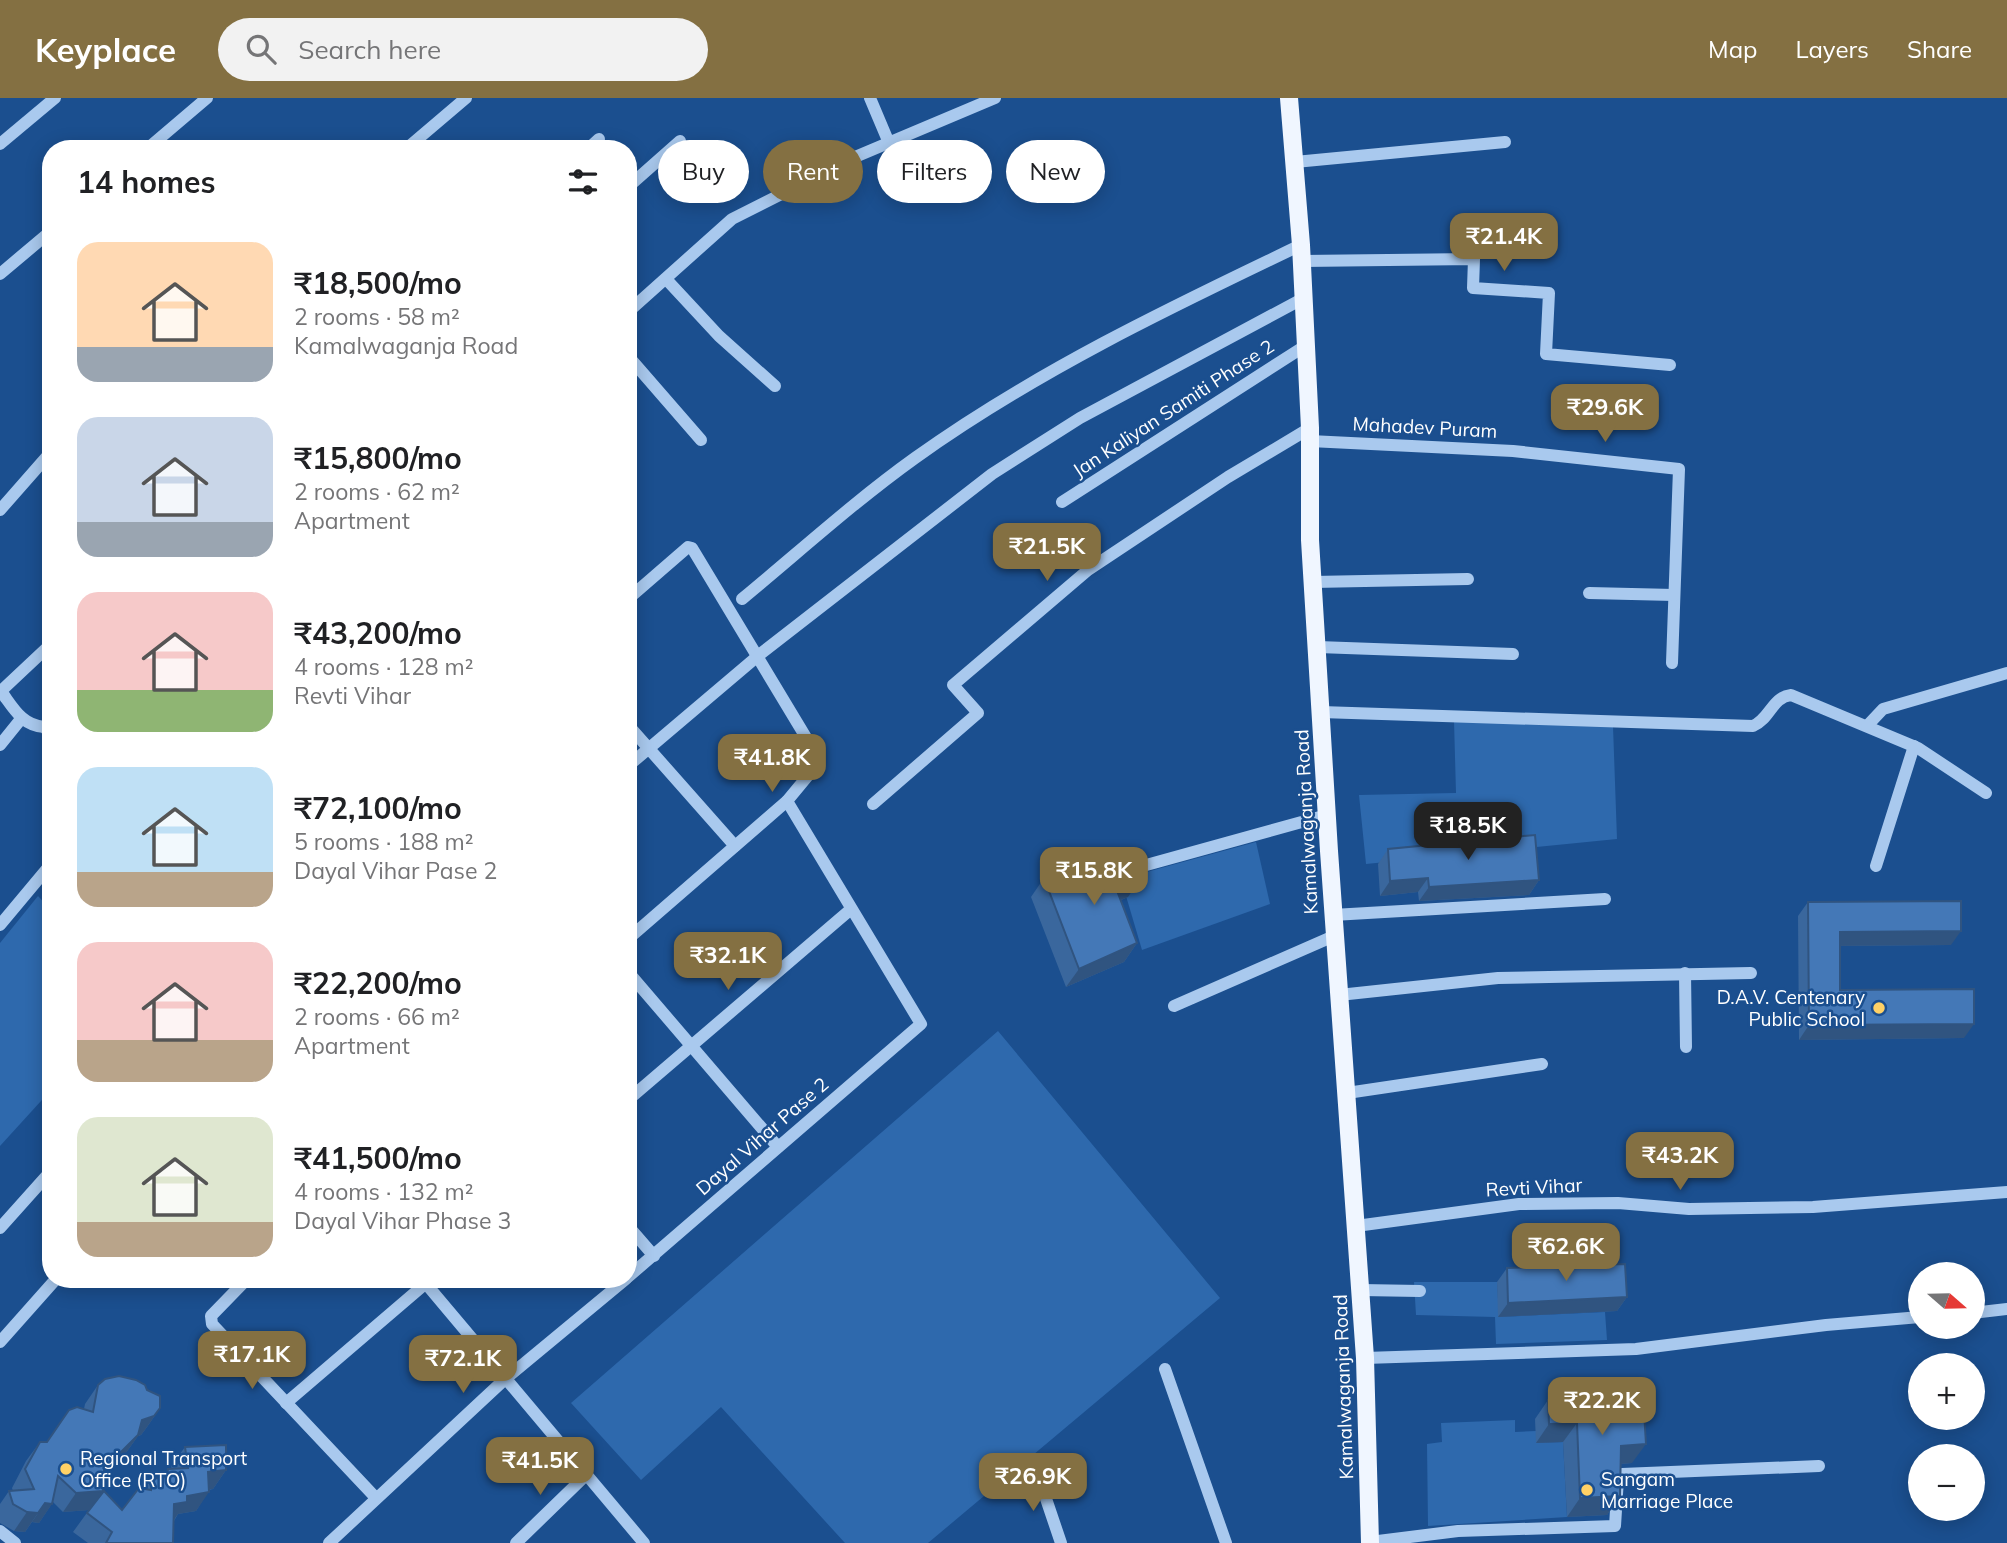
<!DOCTYPE html>
<meta charset="utf-8">
<style>
body{margin:0;font-family:Mulish,sans-serif;background:#f2f2f2;color:#202124;height:100vh;display:flex;flex-direction:column;font-size:26px;white-space:nowrap}
*{box-sizing:border-box;margin:0}
p{font-size:23px;color:#757577}
.icon{flex:none;width:38px;height:38px;fill:none;stroke:currentColor;stroke-width:2;stroke-linecap:round;stroke-linejoin:round}
.map{position:relative;flex:1;overflow:hidden}
.details{position:absolute;left:42px;top:42px;width:595px;height:1148px;display:flex;flex-direction:column;background:#fff;border-radius:28px;box-shadow:0 4px 18px #0003}
.details>*{flex:none}
.top-card{position:absolute;left:658px;top:42px;width:665px;height:63px;display:flex;gap:14px}
.needle{width:46px;rotate:110deg}
.controls{position:absolute;left:1908px;top:1164px;display:grid;gap:14px}
.controls a{display:grid;place-items:center;width:77px;height:77px;border-radius:50%;background:#fff;box-shadow:0 4px 18px #0003;font-size:35px}
.price{position:absolute;translate:-50% -60px;padding:0 16px;border-radius:14px;background:#847042;color:#fff;font-size:23px;line-height:46px;filter:drop-shadow(0 2px 4px #0008)}
.price::after{content:'';position:absolute;left:50%;top:42px;width:21px;height:16px;margin-left:-10px;background:inherit;clip-path:polygon(0 0,100% 0,50% 100%)}
.price.current{background:#222;color:#fff}
ul{padding:0;list-style:none}
li{display:flex;align-items:center;gap:21px;height:175px;padding:0 35px}
li span{display:grid;place-items:center;flex:none;width:196px;height:140px;border-radius:21px;color:#555}
li>.icon{margin-inline-start:auto}
span .icon{width:84px;height:84px;fill:#fffc;stroke-width:1}
li b{font-size:30px}
h2{display:flex;justify-content:space-between;align-items:center;height:84px;padding:0 35px;font-size:30px}
.pill{padding:0 24px;border-radius:32px;background:#fff;box-shadow:0 4px 18px #0003;font-size:24px;line-height:63px}
.pill.current{background:#847042;color:#fff}
header{display:flex;align-items:center;gap:42px;box-sizing:border-box;height:98px;padding:0 35px;background:#847042;color:#fff}
header strong{font-size:33px}
nav{display:flex;gap:38px;margin-inline-start:auto;font-size:24px}
.search{width:490px;height:63px;background:#f2f2f2;display:flex;align-items:center;gap:18px;box-sizing:border-box;padding:0 24px;border-radius:38px;color:#757577;font-size:26px}
.map>svg:first-child{display:block}
.green{fill:#2e69ad}
.lines{fill:none;stroke-linecap:round;stroke-linejoin:round}
.minor{stroke:#a9c9ee;stroke-width:12}
.major{stroke:#f0f6ff;stroke-width:18}
.wall{fill:#3a679d}
.shaded-wall{fill:#305480}
.building{fill:#4478b7;stroke:#305480;stroke-width:2}
.poi-dot{fill:#ffd166;stroke:#1b4f8f;stroke-width:2.5}
.labels{text-anchor:middle;dominant-baseline:central;stroke-width:5;stroke-linejoin:round;paint-order:stroke}
.street-label{font-size:19px;fill:#fff;stroke:#1b4f8f}
.poi-label{font-size:19px;fill:#fff;stroke:#1b4f8f;text-anchor:start}
</style>
<header>
<strong>Keyplace</strong>
<div class="search"><svg class="icon" aria-label="search" viewBox="0 0 24 24"><circle cx="10" cy="10" r="6"/><path d="M15 15l6 6"/></svg>Search here</div>
<nav><a>Map</a><a>Layers</a><a>Share</a></nav>
</header>
<div class="map">
<svg width="2007" height="1445" viewBox="0 0 2007 1445">
<rect width="100%" height="100%" fill="#1b4f8f"/>
<!-- green -->
<g class="green">
<path d="M1454 623 1613 628 1617 741 1366 766 1359 697 1456 695Z"/>
<path d="M1256 744 1270 806 1142 852 1121 781Z"/>
<path d="M38 798 51 812V992L0 1048V845Z"/>
<path d="M998 933 1220 1200 928 1445H845L721 1309 641 1382 571 1305Z"/>
<path d="M1414 1184H1497L1499 1219 1605 1214 1607 1242 1496 1246 1495 1219 1416 1217Z"/>
<path d="M1515 1322V1334L1536 1333V1345L1563 1344 1567 1419 1428 1428 1427 1346 1442 1344 1441 1325Z"/>
</g>
<g class="lines">
<!-- minor -->
<g class="minor">
<path d="M870 0 889 45"/>
<path d="M0 46 55 0"/>
<path d="M147 51 207 0"/>
<path d="M406 51 466 0"/>
<path d="M588 51 599 41"/>
<path d="M1295 64 1505 44"/>
<path d="M628 89 680 43"/>
<path d="M1302 163 1474 161 1473 190 1549 195 1546 256 1670 267"/>
<path d="M0 176 51 133"/>
<path d="M666 181 719 238 775 288"/>
<path d="M628 214 732 121 855 59 995 0"/>
<path d="M628 258 701 342"/>
<path d="M1310 343 1513 353 1679 371 1672 565"/>
<path d="M1062 404 1305 248"/>
<path d="M0 412 51 354"/>
<path d="M1313 484 1468 481"/>
<path d="M1589 495 1674 497"/>
<path d="M628 501 688 449 692 450 816 656V668L787 703 921 926 628 1179"/>
<path d="M742 501C799 454 855 403 915 360 1035 274 1169 210 1301 147"/>
<path d="M1318 549 1513 556"/>
<path d="M0 592C13 609 21 627 44 629L51 636"/>
<path d="M1 593 51 546"/>
<path d="M1321 614 1753 628C1770 621 1772 599 1791 597L1918 650 1986 695"/>
<path d="M628 627 735 748"/>
<path d="M1867 628 1883 611 2007 575"/>
<path d="M0 647 21 621"/>
<path d="M628 668 759 557 992 376 1080 320 1304 200"/>
<path d="M873 706 978 615 953 587 1088 472 1228 379 1310 330"/>
<path d="M1876 768 1914 648"/>
<path d="M1121 774 1327 717"/>
<path d="M1333 817 1605 801"/>
<path d="M0 827 51 766"/>
<path d="M628 841 787 703"/>
<path d="M628 874 778 1049"/>
<path d="M1685 875 1686 949"/>
<path d="M1339 897 1498 880 1751 875"/>
<path d="M1174 908 1334 838"/>
<path d="M1347 995 1542 966"/>
<path d="M628 1002 850 812"/>
<path d="M628 1128 654 1158"/>
<path d="M1356 1128 1519 1106 1618 1105 1689 1111 1813 1109 2007 1094"/>
<path d="M0 1130 51 1073"/>
<path d="M247 1181 211 1218 212 1226 376 1400"/>
<path d="M422 1181 644 1445"/>
<path d="M1361 1192 1420 1193"/>
<path d="M1972 1215 2007 1211"/>
<path d="M0 1244 56 1181"/>
<path d="M1365 1260 1636 1251 1826 1227 1920 1219"/>
<path d="M1165 1271 1226 1445"/>
<path d="M286 1305 425 1186"/>
<path d="M1037 1374 1061 1445"/>
<path d="M0 1433 15 1445"/>
<path d="M1370 1444 1458 1433 1615 1428 1618 1380 1622 1376 1819 1368"/>
<path d="M329 1445 504 1282 626 1181"/>
<path d="M516 1445 586 1377"/>
</g>
<!-- major -->
<path class="major" d="M1289 0 1301 147 1310 330V442L1329 753 1365 1260 1370 1445"/>
</g>
<!-- wall -->
<g class="wall">
<path d="M1388 751 1539 782 1529 797 1419 803 1418 794 1380 798 1378 766Z"/>
<path d="M1044 780 1128 799 1121 802 1137 845 1124 864 1066 889 1031 799Z"/>
<path d="M1808 804 1951 847 1840 848V892L1964 940 1799 942 1798 818Z"/>
<path d="M1507 1170 1627 1199 1617 1213 1498 1219 1497 1184Z"/>
<path d="M98 1287 147 1292 160 1310 147 1329 141 1337 138 1338 125 1356 104 1377 103 1393 122 1412 144 1391 151 1381 162 1380 168 1371H172L171 1368 185 1349 226 1372 213 1391 209 1392 196 1413 178 1416 174 1423 173 1445H88L73 1434 89 1412 63 1414 53 1404 39 1425 32 1424 25 1434 14 1433 0 1425V1406L9 1393H13L12 1390 26 1363 40 1344H47L84 1311 85 1306Z"/>
<path d="M1548 1302 1632 1365 1621 1366 1620 1398 1607 1417 1567 1419 1563 1344 1536 1345 1535 1321Z"/>
</g>
<!-- shaded-wall -->
<g class="shaded-wall">
<path d="M1141 780 1128 799 1103 809 1116 790Z"/>
<path d="M1428 780 1418 794 1380 798 1390 783Z"/>
<path d="M1539 782 1529 797 1419 803 1429 789Z"/>
<path d="M1961 833 1951 847 1830 848 1840 834Z"/>
<path d="M1137 845 1124 864 1066 889 1079 871Z"/>
<path d="M1974 926 1964 940 1799 942 1809 927Z"/>
<path d="M1627 1199 1617 1213 1498 1219 1508 1205Z"/>
<path d="M160 1310 147 1329 141 1337 138 1338 125 1356 91 1390 142 1322Z"/>
<path d="M1577 1325 1563 1344 1536 1345 1549 1326Z"/>
<path d="M1646 1346 1632 1365 1608 1367 1621 1348Z"/>
<path d="M226 1372 213 1391 195 1393 208 1374Z"/>
<path d="M103 1393 90 1412 63 1414 76 1395Z"/>
<path d="M209 1394 196 1413 178 1416 173 1423 174 1406 187 1398Z"/>
<path d="M1620 1398 1607 1417 1567 1419 1580 1400Z"/>
<path d="M45 1405 52 1406 39 1425 32 1424Z"/>
<path d="M27 1414 38 1415 25 1434 14 1433Z"/>
</g>
<!-- building -->
<g class="building">
<path d="M1535 737 1539 782 1429 789 1428 780 1390 783 1388 751Z"/>
<path d="M1124 753 1127 763 1135 764 1141 780 1116 790 1137 845 1079 871 1044 780Z"/>
<path d="M1961 803V833L1840 834V892L1974 891V926L1809 927 1808 804Z"/>
<path d="M1625 1166 1627 1199 1508 1205 1507 1170Z"/>
<path d="M119 1278 136 1282 145 1287 147 1292 160 1298V1310L154 1318 142 1322 138 1337 104 1371 103 1393 76 1395 58 1378 52 1406 45 1405 38 1415 27 1414 13 1406 9 1393 34 1391 25 1371 40 1344H47L69 1312 77 1309 93 1314 98 1287 105 1281Z"/>
<path d="M1643 1297 1646 1346 1621 1348 1620 1398 1580 1400 1577 1325 1549 1326 1548 1302Z"/>
<path d="M226 1347V1372L208 1374 209 1394 187 1398V1404L174 1406 173 1445H106L112 1434 87 1415 104 1393 122 1412 139 1390 151 1392V1381L167 1379 168 1371 188 1370 185 1349Z"/>
</g>
<!-- markers -->
<g class="poi-dot">
<circle cx="1879" cy="910" r="7"/>
<circle cx="66" cy="1371" r="7"/>
<circle cx="1587" cy="1392" r="7"/>
</g>
<g class="labels">
<!-- street labels -->
<g class="street-label">
<text transform="translate(1173 310) rotate(-33)">Jan Kaliyan Samiti Phase 2</text>
<text transform="translate(1425 329) rotate(3)">Mahadev Puram</text>
<text transform="translate(1306 724) rotate(-93)">Kamalwaganja Road</text>
<text transform="translate(762 1038) rotate(-41)">Dayal Vihar Pase 2</text>
<text transform="translate(1534 1089) rotate(-3)">Revti Vihar</text>
<text transform="translate(1343 1289) rotate(-92)">Kamalwaganja Road</text>
</g>
<!-- poi labels -->
<g class="poi-label">
<text x="1865" y="899" text-anchor="end">D.A.V. Centenary<tspan x="1865" dy="22">Public School</tspan></text>
<text x="80" y="1360">Regional Transport<tspan x="80" dy="22">Office (RTO)</tspan></text>
<text x="1601" y="1381">Sangam<tspan x="1601" dy="22">Marriage Place</tspan></text>
</g>
</g>
</svg>
<div class="controls">
<a><svg class="needle" viewBox="-14 -14 28 28"><path d="M0-13l5 13h-10z" fill="#e53935"/><path d="M0 13l5-13h-10z" fill="#757577"/></svg></a>
<a>+</a>
<a>−</a>
</div>
<b class="price" style="left:1504px;top:175px">₹21.4K</b>
<b class="price" style="left:1605px;top:346px">₹29.6K</b>
<b class="price" style="left:1047px;top:485px">₹21.5K</b>
<b class="price" style="left:772px;top:696px">₹41.8K</b>
<b class="price current" style="left:1468px;top:764px">₹18.5K</b>
<b class="price" style="left:1094px;top:809px">₹15.8K</b>
<b class="price" style="left:728px;top:894px">₹32.1K</b>
<b class="price" style="left:1680px;top:1094px">₹43.2K</b>
<b class="price" style="left:1566px;top:1185px">₹62.6K</b>
<b class="price" style="left:252px;top:1293px">₹17.1K</b>
<b class="price" style="left:463px;top:1297px">₹72.1K</b>
<b class="price" style="left:1602px;top:1339px">₹22.2K</b>
<b class="price" style="left:540px;top:1399px">₹41.5K</b>
<b class="price" style="left:1033px;top:1415px">₹26.9K</b>
<div class="top-card">
<a class="pill">Buy</a>
<a class="pill current">Rent</a>
<a class="pill">Filters</a>
<a class="pill">New</a>
</div>
<section class="details">
<h2>14 homes<svg class="icon" aria-label="filters" viewBox="0 0 24 24"><path d="M4 7h16M4 17h16"/><circle cx="9" cy="7" r="2"/><circle cx="15" cy="17" r="2"/></svg></h2>
<ul>
<li><span style="background:linear-gradient(#ffd9b3 75%,#9aa5b1 0)"><svg class="icon" aria-label="home" viewBox="0 0 24 24"><path d="M3 11l9-7 9 7M6 9v11h12V9"/></svg></span><div><b>₹18,500/mo</b><p>2 rooms · 58 m²</p><p>Kamalwaganja Road</p></div></li>
<li><span style="background:linear-gradient(#c9d6e8 75%,#9aa5b1 0)"><svg class="icon" aria-label="home" viewBox="0 0 24 24"><path d="M3 11l9-7 9 7M6 9v11h12V9"/></svg></span><div><b>₹15,800/mo</b><p>2 rooms · 62 m²</p><p>Apartment</p></div></li>
<li><span style="background:linear-gradient(#f6c9c9 70%,#8fb573 0)"><svg class="icon" aria-label="home" viewBox="0 0 24 24"><path d="M3 11l9-7 9 7M6 9v11h12V9"/></svg></span><div><b>₹43,200/mo</b><p>4 rooms · 128 m²</p><p>Revti Vihar</p></div></li>
<li><span style="background:linear-gradient(#bfe0f5 75%,#b9a48a 0)"><svg class="icon" aria-label="home" viewBox="0 0 24 24"><path d="M3 11l9-7 9 7M6 9v11h12V9"/></svg></span><div><b>₹72,100/mo</b><p>5 rooms · 188 m²</p><p>Dayal Vihar Pase 2</p></div></li>
<li><span style="background:linear-gradient(#f6c9c9 70%,#b9a48a 0)"><svg class="icon" aria-label="home" viewBox="0 0 24 24"><path d="M3 11l9-7 9 7M6 9v11h12V9"/></svg></span><div><b>₹22,200/mo</b><p>2 rooms · 66 m²</p><p>Apartment</p></div></li>
<li><span style="background:linear-gradient(#dfe7d0 75%,#b9a48a 0)"><svg class="icon" aria-label="home" viewBox="0 0 24 24"><path d="M3 11l9-7 9 7M6 9v11h12V9"/></svg></span><div><b>₹41,500/mo</b><p>4 rooms · 132 m²</p><p>Dayal Vihar Phase 3</p></div></li>
</ul>
</section>
</div>
